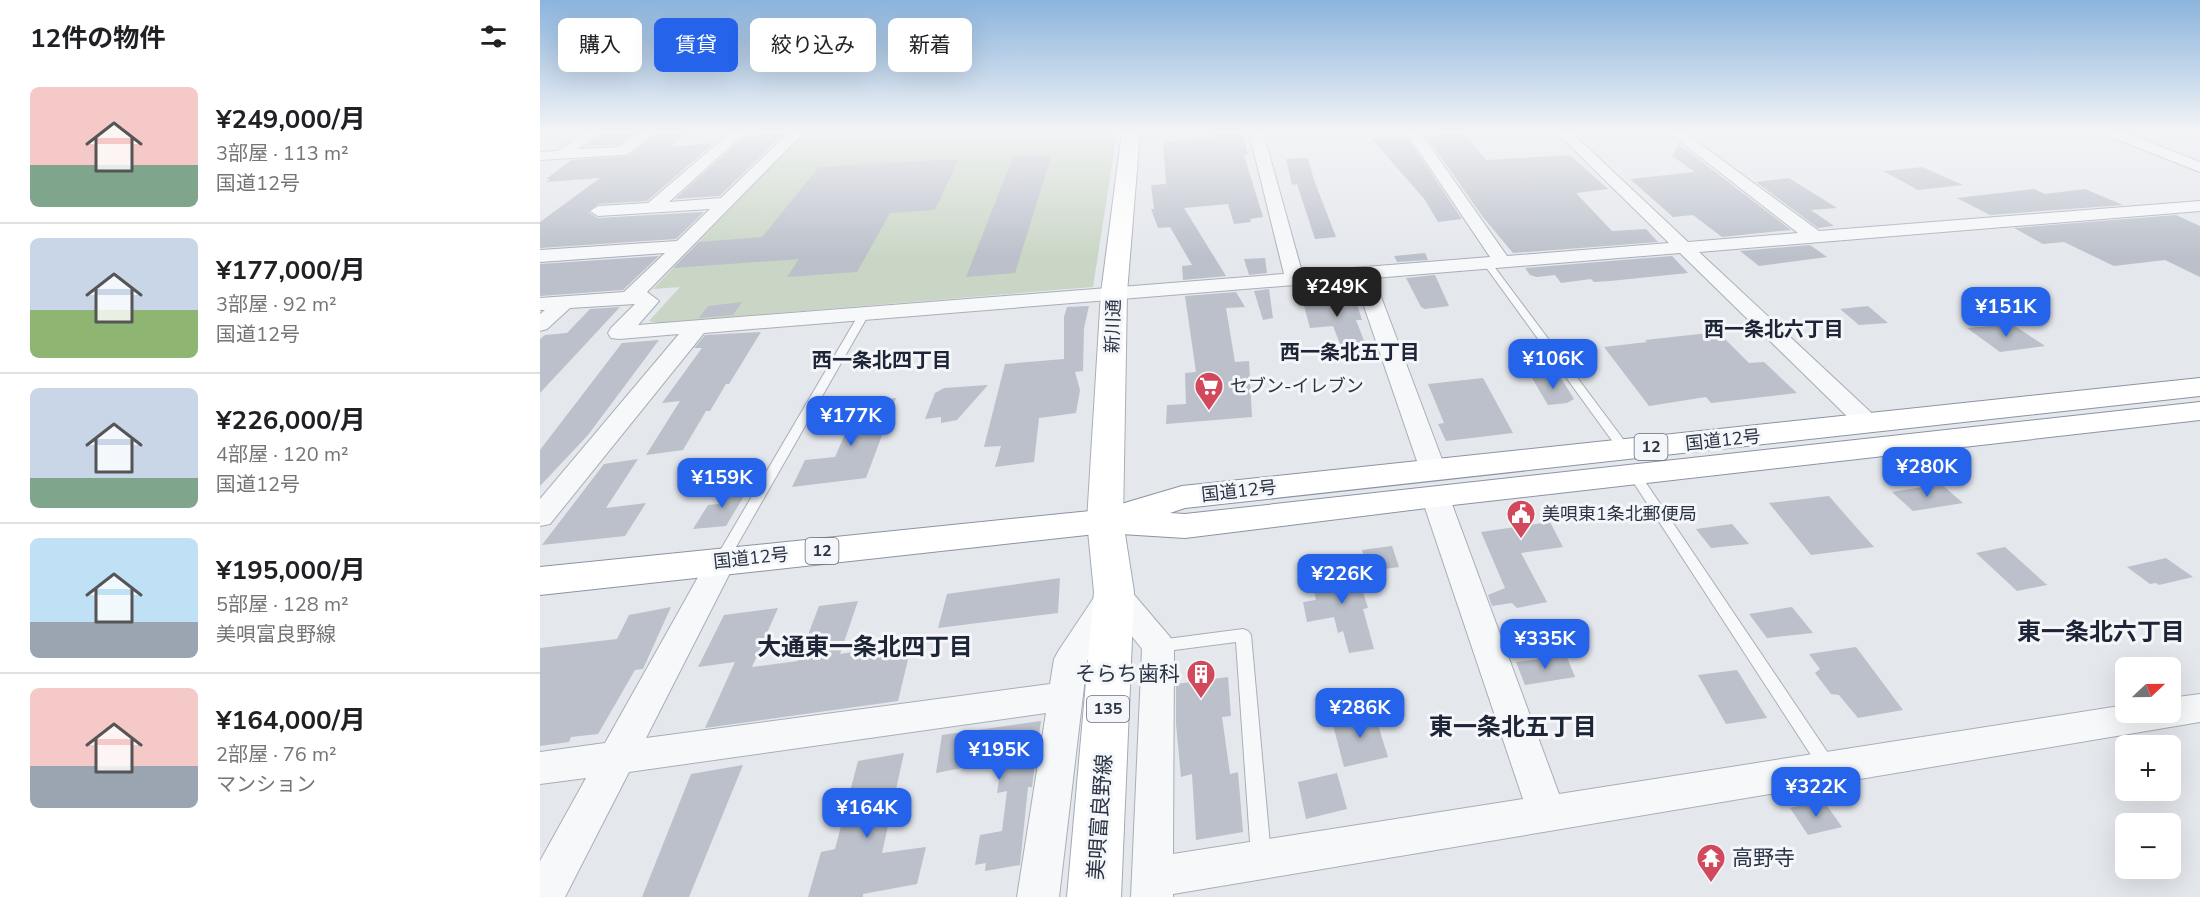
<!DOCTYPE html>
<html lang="ja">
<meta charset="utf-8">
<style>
body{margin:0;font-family:"Nunito Sans","Noto Sans JP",sans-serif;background:#f6f6f6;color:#202124;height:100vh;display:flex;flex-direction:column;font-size:22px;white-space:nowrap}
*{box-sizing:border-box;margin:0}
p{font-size:20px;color:#757577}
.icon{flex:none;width:33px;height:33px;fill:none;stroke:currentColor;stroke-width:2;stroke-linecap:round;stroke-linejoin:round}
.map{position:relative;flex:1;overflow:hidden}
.sheet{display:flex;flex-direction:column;background:#fff;width:540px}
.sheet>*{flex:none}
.top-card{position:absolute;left:18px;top:18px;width:570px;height:54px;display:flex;gap:12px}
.needle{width:39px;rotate:68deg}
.controls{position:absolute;left:1575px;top:657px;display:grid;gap:12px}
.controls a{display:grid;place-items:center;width:66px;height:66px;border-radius:9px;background:#fff;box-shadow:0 6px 24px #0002;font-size:30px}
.price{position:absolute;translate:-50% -51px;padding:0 14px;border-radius:12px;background:#2563eb;color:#fff;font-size:20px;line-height:39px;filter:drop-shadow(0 2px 3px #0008)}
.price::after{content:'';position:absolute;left:50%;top:36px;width:18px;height:14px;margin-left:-9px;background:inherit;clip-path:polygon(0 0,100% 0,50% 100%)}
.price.active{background:#222;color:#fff}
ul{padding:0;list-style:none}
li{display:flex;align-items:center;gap:18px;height:150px;padding:0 30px}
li+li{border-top:2px solid #e0e0e0}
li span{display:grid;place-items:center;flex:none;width:168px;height:120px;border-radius:9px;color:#555}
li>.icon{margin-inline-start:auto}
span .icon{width:72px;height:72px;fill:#fffc;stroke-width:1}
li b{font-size:26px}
h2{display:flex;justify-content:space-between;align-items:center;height:72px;padding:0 30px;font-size:26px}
.tag{padding:0 21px;border-radius:9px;background:#fff;box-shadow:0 6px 24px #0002;font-size:21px;line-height:54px}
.tag.active{background:#2563eb;color:#fff}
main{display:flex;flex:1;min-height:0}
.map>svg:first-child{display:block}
.green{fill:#c9d6c5}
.building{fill:#bbc0ca}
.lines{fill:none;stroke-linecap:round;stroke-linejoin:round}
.lane-casing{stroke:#a9aeb7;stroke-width:2}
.street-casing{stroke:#a9aeb7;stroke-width:2}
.secondary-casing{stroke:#a9aeb7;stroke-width:2}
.primary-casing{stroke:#a3abb8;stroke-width:2}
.highway-casing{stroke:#8b94a3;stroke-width:2}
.lane{fill:#f7f8fa;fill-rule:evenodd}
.street{fill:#f7f8fa;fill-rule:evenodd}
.secondary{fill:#fff;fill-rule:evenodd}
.primary{fill:#fff;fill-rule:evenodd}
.highway{fill:#fff;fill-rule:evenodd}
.labels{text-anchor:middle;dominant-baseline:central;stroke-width:6;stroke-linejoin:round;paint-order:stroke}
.shield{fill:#f4f6f9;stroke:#676e7b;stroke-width:1.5}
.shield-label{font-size:16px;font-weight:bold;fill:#2b3445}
.street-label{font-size:18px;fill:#2b3445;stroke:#f4f6f9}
.poi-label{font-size:18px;fill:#2b3445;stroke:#f4f6f9;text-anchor:start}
.neighbourhood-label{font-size:20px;font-weight:bold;fill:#1d2536;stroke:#f4f6f9}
.near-poi-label{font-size:21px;fill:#2b3445;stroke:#f4f6f9;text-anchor:end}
.near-street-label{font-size:21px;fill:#2b3445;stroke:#f4f6f9}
.near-neighbourhood-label{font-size:24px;font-weight:bold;fill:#1d2536;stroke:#f4f6f9}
</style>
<main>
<section class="sheet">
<h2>12件の物件<svg class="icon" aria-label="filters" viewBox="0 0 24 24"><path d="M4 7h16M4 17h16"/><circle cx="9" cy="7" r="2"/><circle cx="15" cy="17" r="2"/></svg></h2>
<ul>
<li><span style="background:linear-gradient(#f6c9c9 65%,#7fa58c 0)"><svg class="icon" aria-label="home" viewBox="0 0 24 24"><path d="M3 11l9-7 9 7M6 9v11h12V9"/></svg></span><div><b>¥249,000/月</b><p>3部屋 · 113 m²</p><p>国道12号</p></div></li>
<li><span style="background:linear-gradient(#c9d6e8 60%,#8fb573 0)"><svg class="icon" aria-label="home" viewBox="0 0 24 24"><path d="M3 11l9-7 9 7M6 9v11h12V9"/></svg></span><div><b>¥177,000/月</b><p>3部屋 · 92 m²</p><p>国道12号</p></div></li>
<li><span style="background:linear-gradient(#c9d6e8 75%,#7fa58c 0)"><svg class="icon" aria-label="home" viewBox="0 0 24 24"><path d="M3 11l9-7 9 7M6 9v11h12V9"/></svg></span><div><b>¥226,000/月</b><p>4部屋 · 120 m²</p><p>国道12号</p></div></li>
<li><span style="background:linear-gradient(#bfe0f5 70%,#9aa5b1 0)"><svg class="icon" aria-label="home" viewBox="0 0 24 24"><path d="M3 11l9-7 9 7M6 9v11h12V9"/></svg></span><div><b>¥195,000/月</b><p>5部屋 · 128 m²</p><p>美唄富良野線</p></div></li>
<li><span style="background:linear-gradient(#f6c9c9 65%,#9aa5b1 0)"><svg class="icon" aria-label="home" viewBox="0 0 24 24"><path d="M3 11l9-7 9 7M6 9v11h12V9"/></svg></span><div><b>¥164,000/月</b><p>2部屋 · 76 m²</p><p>マンション</p></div></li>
</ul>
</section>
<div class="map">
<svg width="1660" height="897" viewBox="0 0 1660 897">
<rect width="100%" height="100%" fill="#e4e7ec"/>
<!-- green -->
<path class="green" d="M264 132H577L553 287 117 323 109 321 140 287 113 289Z"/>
<!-- building -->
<g class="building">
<path d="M64 132H97L78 145 46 146Z"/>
<path d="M119 132H147L130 147 174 143 107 201 58 204 48 212 58 218 164 212 136 239 0 248V222L60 178 6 182 10 179H6L31 160 88 156Z"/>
<path d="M671 132H702L708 154 704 155 723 217 710 219 711 222 694 224 688 204 644 208 686 276 643 280 642 266 652 265 630 227 618 228 611 209H614L611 185 626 184 623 142 673 137Z"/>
<path d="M243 134 180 196 135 199 205 136Z"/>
<path d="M925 134 946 160 1030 155 1068 189 1036 193 1072 231 1106 229 1118 242 973 253 943 217 886 136Z"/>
<path d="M867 137 922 219 898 222 885 200 832 139Z"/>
<path d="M1139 144 1140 145 1251 230 1182 237 1153 215 1133 217 1090 179 1155 172 1132 156Z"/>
<path d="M512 154 475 273 426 277 473 157Z"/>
<path d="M768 158 774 180 796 237 775 239 757 184 752 185 746 159Z"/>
<path d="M419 159 395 210 350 213 317 272 247 277 259 259 133 268 159 242 222 237 279 167Z"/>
<path d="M1382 167 1423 185 1378 190 1343 171Z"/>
<path d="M1249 178 1297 208 1271 210 1294 226 1278 228 1216 182Z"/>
<path d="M1494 189 1505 194 1545 189 1583 205 1450 215 1417 198Z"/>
<path d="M1636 215 1660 226V277L1625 260 1574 266 1524 242 1503 244 1474 228Z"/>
<path d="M1270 245 1287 257 1219 266 1200 251Z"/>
<path d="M885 253 888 260 857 262 854 256Z"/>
<path d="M119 256 83 290 0 296V264Z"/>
<path d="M1132 256 1148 273 1070 281 1054 282 1051 279 1021 283 1015 275 997 277 990 275 985 268Z"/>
<path d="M725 258 727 273 709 275 704 259Z"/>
<path d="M895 275 909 306 885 309 881 307 866 278Z"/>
<path d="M729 289 733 318 723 320 714 291Z"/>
<path d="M696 292 705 307 686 308 695 362 709 361 712 417 626 424 627 405 646 404 645 373 656 372 645 296Z"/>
<path d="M779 292 780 296 813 292 822 320H816L828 351 804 354 793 326 770 328 762 298Z"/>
<path d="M202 302 193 315 159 318 168 306Z"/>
<path d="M549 306 544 328 543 371 535 372 540 390 536 413 499 418 494 462 455 467 461 446 444 447 465 364 524 359V317L527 307Z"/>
<path d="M1328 306 1348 323 1319 325 1300 309Z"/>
<path d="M80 307 0 393V339L5 335 27 333 50 309Z"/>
<path d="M1472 324 1505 346 1460 352 1427 328Z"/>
<path d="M221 332 189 384H186L170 411H166L143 450 106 455 140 401 122 403 162 348H154L165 335Z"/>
<path d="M1178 332 1209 363 1224 362 1257 393 1171 403 1166 397 1109 406 1064 347 1107 342 1105 340Z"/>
<path d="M119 340 48 435 0 486V450L82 343Z"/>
<path d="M1019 375 1034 399 1027 403 1008 405 992 378Z"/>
<path d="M943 378 973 433 906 441 898 424 904 423 888 384Z"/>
<path d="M448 385 417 420 401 423V417L385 419 395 393 404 388Z"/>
<path d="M356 398 326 478 252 487 265 460 295 457 319 402Z"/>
<path d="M305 401 304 419 271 424 280 404Z"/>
<path d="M98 459 66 508 106 503 85 536 2 545 64 464Z"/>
<path d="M1401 484 1423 503 1373 511 1352 492Z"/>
<path d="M210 486 186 526 153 529 168 505 179 504 187 488Z"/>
<path d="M1289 496 1316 527 1334 547 1271 555 1229 503Z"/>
<path d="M1010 522 1023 547 981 553 1007 602 977 608 972 603 952 606 948 595 965 588 941 532Z"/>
<path d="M1192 524 1209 544 1171 548 1156 529Z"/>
<path d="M852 546 859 567 828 571 822 550Z"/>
<path d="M1465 547 1507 585 1477 591 1436 553Z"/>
<path d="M1626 558 1653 577 1619 585 1616 583 1610 584 1587 567Z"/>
<path d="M814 562 828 608 823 609 834 649 809 653 803 631 798 633 794 617 767 622 763 602 776 600 773 586 781 585 776 568Z"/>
<path d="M520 578 518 613 398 628 407 594Z"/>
<path d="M318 601 300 654 372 643 358 701 165 728 195 662 158 667 184 615 238 608 212 667 258 661 279 606Z"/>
<path d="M131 607 103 669 95 670 58 734 31 737 29 742 0 746V648L77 639 89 615Z"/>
<path d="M1252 607 1273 633 1227 638 1209 614Z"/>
<path d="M1316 647 1363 710 1318 718 1299 695 1291 694 1275 673 1280 669 1269 654Z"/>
<path d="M1026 655 1035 677 985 685 976 662Z"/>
<path d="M1197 670 1227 718 1186 724 1158 675Z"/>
<path d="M688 677 691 716 682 717 690 774 698 772 703 832 656 840 652 774 641 777 636 724V684Z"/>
<path d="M834 712 848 757 804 767 792 721Z"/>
<path d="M501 721 492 787H488L480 865 445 871 446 863 435 865 440 835 462 831 467 791 457 793 462 760 396 773 402 735Z"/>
<path d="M364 753 342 853 386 847 377 884 323 894V897H268L281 852 295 849 318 761Z"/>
<path d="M203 765 149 897H102L151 774Z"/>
<path d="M797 773 807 809 766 819 758 782Z"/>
<path d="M1283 800 1302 827 1268 835 1250 808Z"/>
</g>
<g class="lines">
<!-- lane casing -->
<g class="lane-casing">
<g id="lane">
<path d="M947 260 950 261 1089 447 1091 450 1089 453H1081L943 263Z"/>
<path d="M324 311 329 314 188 561 186 564H176L174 561 319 314Z"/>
<path d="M1094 470 1098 471 1294 762 1297 767 1294 772 1288 775 1282 772 1088 474Z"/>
<path d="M703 629 708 631 711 635 731 856 728 862 721 865 714 862 711 856 696 642 619 652 614 650 611 646 614 642 619 640Z"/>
</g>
</g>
<!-- street casing -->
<g class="street-casing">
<g id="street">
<path d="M46 132H62L38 149 79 147 101 132H117L88 154 83 155 0 160V152L17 151Z"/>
<path d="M191 132H206L129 202 181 198 249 132H264L107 292 119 301 98 325 744 274 709 132H723L762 272 950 257 866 132H880L967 256 1129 243 1016 132H1031L1148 242 1258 233 1128 132H1144L1279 231 1660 201V211L1159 252 1338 419 1341 424 1338 429 1329 431 1320 429 1140 253 834 278 906 470 902 476 893 478 884 476 880 470 815 280 164 333 10 524 0 526V499L139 334 79 339 71 338 68 333 71 328 95 304 30 308 7 329 0 331V314L5 310H0V298L84 292 125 253 0 262V250L137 241 170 209 58 216 50 211 58 206 108 203Z"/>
<path d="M1564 132H1583L1660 162V172L1566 135Z"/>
<path d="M895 487 905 490 909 496 1019 794 1586 705V712H1630V698L1660 694V722L633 894V897H591L602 649 575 615 547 661 519 897H477L506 713 89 772 25 897H0V861L46 778 0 784V752L65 743 171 554 181 551 191 554 196 561 106 738 510 684 514 659 519 650 563 584 574 581 585 584 630 637 634 646 633 854 983 799 881 496 885 490Z"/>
</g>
</g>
<!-- secondary casing -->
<g class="secondary-casing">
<path id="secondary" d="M582 132H600L587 293 583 521 578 530 565 533 552 530 547 521 561 293Z"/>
</g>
<!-- primary casing -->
<g class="primary-casing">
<path id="primary" d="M565 509 578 512 583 521 594 592 581 897H527L554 592 547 521 552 512Z"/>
</g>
<!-- highway casing -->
<g class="highway-casing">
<path id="highway" d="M1660 378V396L645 508 630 513 645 514 1660 402V420L895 507 645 538 565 533 0 595V567L570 509 571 507 642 486Z"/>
</g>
<!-- lane -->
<use href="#lane" class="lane"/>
<!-- street -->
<use href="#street" class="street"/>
<!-- secondary -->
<use href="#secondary" class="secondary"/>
<!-- primary -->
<use href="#primary" class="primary"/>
<!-- highway -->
<use href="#highway" class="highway"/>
</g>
<!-- sky -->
<linearGradient id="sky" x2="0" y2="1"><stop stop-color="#8bb4dd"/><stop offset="0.51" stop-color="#f3f4f6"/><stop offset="1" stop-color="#f3f4f6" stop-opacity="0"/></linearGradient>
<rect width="1660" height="257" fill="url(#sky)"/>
<!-- icons -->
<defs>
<g id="supermarket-pin" transform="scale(1.5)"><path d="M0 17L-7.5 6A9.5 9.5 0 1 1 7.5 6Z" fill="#d1495b" stroke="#f4f6f9"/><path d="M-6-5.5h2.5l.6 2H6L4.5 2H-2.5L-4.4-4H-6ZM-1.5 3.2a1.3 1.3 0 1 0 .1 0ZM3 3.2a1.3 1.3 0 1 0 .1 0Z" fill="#fff"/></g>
<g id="civic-pin" transform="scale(1.5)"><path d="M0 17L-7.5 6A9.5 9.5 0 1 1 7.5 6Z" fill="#d1495b" stroke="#f4f6f9"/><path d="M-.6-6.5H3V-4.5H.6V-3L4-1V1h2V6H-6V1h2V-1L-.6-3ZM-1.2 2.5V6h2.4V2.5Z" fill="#fff"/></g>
<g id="building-pin" transform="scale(1.5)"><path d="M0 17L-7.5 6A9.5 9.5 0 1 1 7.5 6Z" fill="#d1495b" stroke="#f4f6f9"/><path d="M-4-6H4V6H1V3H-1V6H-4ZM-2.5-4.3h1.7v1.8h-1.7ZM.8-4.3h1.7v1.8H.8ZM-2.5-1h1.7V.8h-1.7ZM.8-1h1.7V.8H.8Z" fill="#fff"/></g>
<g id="temple-pin" transform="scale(1.5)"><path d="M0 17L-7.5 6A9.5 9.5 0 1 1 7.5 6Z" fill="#d1495b" stroke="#f4f6f9"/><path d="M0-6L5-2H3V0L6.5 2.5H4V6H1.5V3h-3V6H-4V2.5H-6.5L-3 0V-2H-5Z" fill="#fff"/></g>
</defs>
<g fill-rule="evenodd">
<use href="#supermarket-pin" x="669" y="386"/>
<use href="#civic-pin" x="981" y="514"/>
<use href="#building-pin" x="661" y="674"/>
<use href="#temple-pin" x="1171" y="858"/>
</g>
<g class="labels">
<!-- shield labels -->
<g class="shield">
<rect x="1094.5" y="434" width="33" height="26" rx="4.5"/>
<rect x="265.5" y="538" width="33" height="26" rx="4.5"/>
<rect x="547" y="696" width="42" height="26" rx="4.5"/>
</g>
<g class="shield-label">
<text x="1111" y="447">12</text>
<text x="282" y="551">12</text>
<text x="568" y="709">135</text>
</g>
<!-- street labels -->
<g class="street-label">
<text transform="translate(573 326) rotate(-88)">新川通</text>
<text transform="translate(1183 440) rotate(-6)">国道12号</text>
<text transform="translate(699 491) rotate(-6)">国道12号</text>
<text transform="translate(211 558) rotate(-6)">国道12号</text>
</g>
<!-- poi labels -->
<g class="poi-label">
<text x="690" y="386">セブン-イレブン</text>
<text x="1002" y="514">美唄東1条北郵便局</text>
</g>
<!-- neighbourhood labels -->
<g class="neighbourhood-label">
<text x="1234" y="329">西一条北六丁目</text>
<text x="810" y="352">西一条北五丁目</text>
<text x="342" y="360">西一条北四丁目</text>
</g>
<!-- near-poi labels -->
<g class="near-poi-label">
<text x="640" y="674">そらち歯科</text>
<text x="1192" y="858" text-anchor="start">高野寺</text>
</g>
<!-- near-street labels -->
<g class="near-street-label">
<text transform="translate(560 817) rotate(-86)">美唄富良野線</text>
</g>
<!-- near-neighbourhood labels -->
<g class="near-neighbourhood-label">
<text x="1561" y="632">東一条北六丁目</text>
<text x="325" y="647">大通東一条北四丁目</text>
<text x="973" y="727">東一条北五丁目</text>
</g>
</g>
</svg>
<div class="controls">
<a><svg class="needle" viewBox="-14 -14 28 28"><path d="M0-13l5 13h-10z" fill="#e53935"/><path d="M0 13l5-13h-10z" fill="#757577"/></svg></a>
<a>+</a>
<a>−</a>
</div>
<b class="price active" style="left:797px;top:318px">¥249K</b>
<b class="price" style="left:1466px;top:338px">¥151K</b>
<b class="price" style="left:1013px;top:390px">¥106K</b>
<b class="price" style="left:311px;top:447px">¥177K</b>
<b class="price" style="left:1387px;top:498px">¥280K</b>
<b class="price" style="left:182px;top:509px">¥159K</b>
<b class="price" style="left:802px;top:605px">¥226K</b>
<b class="price" style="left:1005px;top:670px">¥335K</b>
<b class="price" style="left:820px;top:739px">¥286K</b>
<b class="price" style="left:459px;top:781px">¥195K</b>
<b class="price" style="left:1276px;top:818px">¥322K</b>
<b class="price" style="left:327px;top:839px">¥164K</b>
<div class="top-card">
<a class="tag">購入</a>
<a class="tag active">賃貸</a>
<a class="tag">絞り込み</a>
<a class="tag">新着</a>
</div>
</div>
</main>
